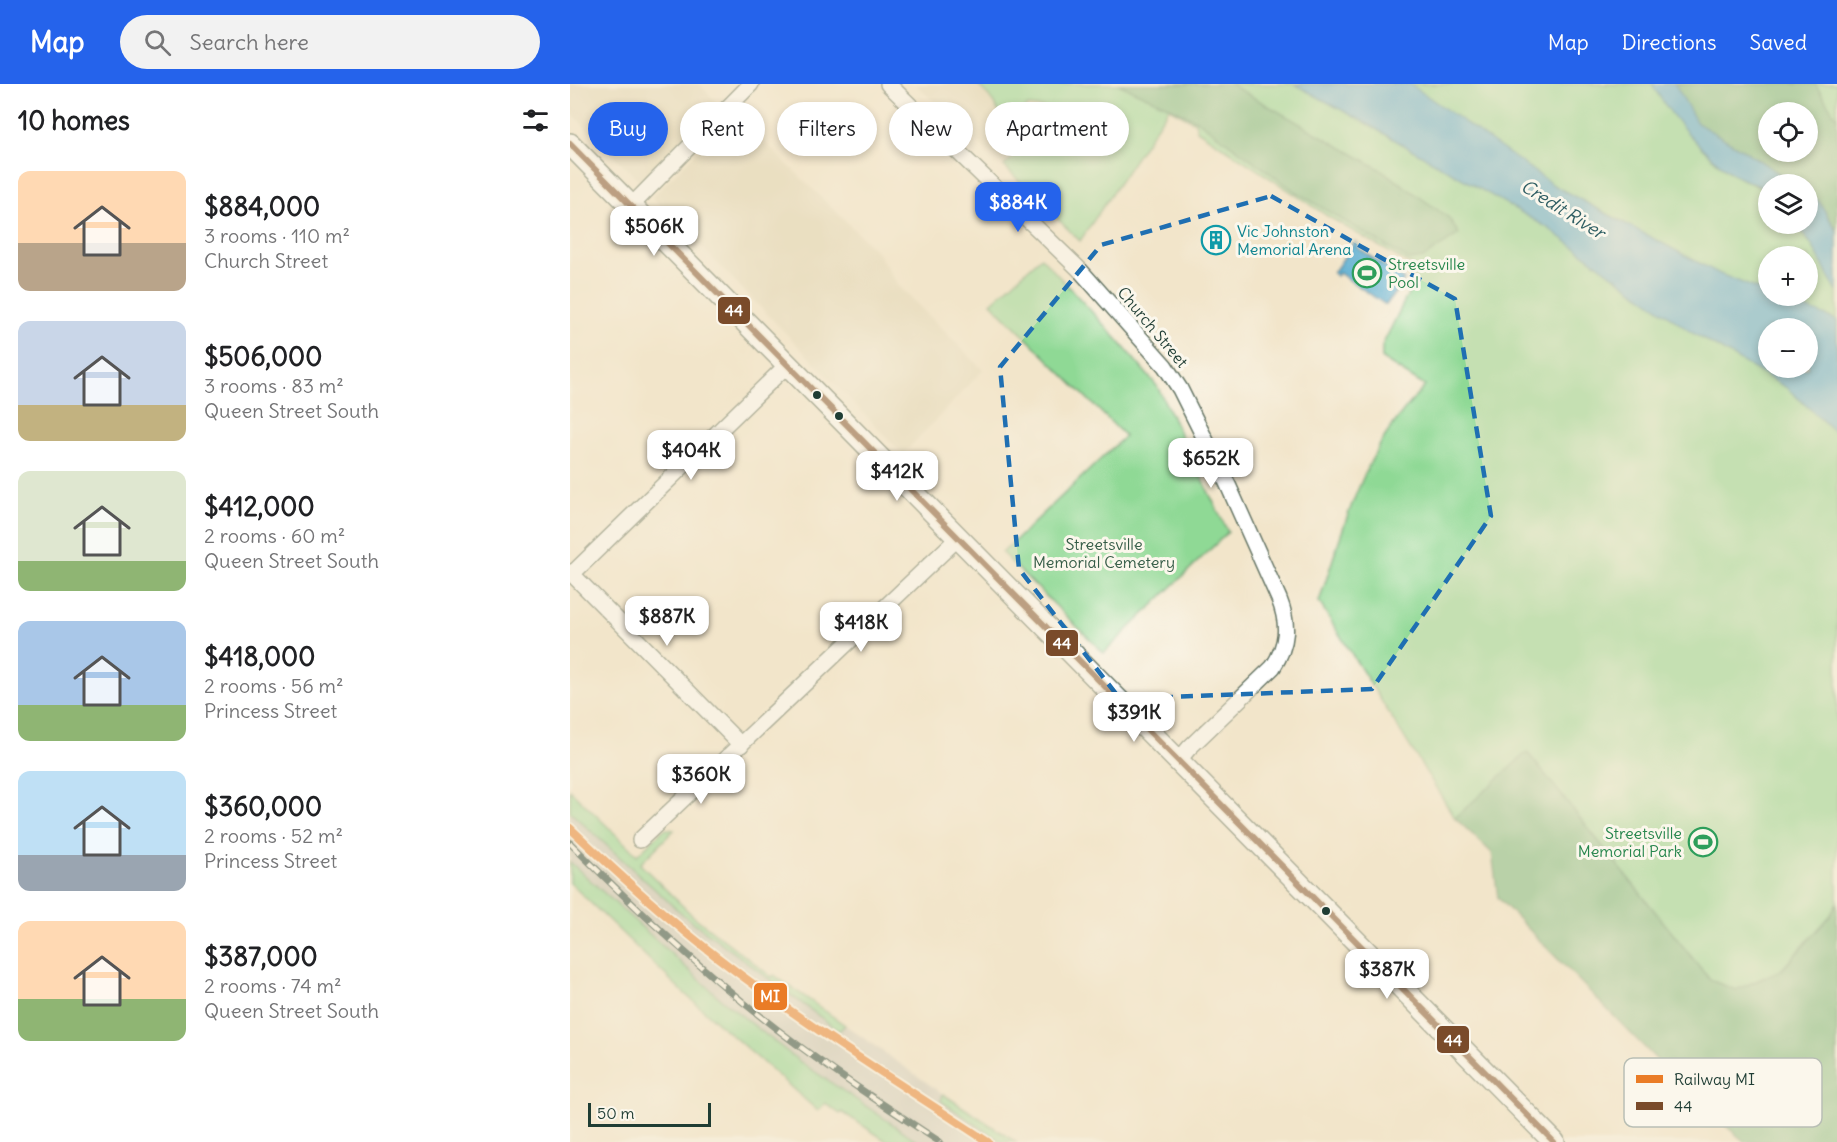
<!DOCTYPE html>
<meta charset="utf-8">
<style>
body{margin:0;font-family:Delius,sans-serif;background:#f2f2f2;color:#202124;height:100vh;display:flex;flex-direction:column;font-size:22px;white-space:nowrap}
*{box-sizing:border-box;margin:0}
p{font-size:20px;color:#757577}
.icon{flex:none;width:33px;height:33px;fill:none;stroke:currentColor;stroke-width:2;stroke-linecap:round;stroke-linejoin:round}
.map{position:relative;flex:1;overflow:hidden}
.drawer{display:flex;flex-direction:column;background:#fff;width:570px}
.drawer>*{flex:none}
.hud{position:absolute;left:18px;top:18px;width:570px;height:54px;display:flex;gap:12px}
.controls{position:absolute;left:1188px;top:18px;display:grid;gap:12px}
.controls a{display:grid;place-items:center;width:60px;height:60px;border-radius:50%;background:#fff;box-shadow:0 3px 9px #0003;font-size:30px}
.scale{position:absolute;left:18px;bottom:15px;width:123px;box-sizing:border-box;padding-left:6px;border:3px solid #1f3d34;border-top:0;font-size:16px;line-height:21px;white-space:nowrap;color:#1f3d34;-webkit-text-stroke:4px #fbf7ec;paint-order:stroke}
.price{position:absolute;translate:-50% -51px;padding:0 14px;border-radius:12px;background:#fff;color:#222;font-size:20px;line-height:39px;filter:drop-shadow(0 2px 3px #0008)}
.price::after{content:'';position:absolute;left:50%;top:36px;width:18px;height:14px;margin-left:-9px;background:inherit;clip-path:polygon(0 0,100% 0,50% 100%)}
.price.active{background:#2563eb;color:#fff}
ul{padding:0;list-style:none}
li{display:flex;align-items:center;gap:18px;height:150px;padding:0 18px}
li span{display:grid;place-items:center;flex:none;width:168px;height:120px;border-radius:12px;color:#555}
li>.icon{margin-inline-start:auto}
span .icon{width:72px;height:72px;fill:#fffc;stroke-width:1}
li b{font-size:26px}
h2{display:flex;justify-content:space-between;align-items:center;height:72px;padding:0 18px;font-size:26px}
.chip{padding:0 21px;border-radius:27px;background:#fff;box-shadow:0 3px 9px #0003;font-size:21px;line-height:54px}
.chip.active{background:#2563eb;color:#fff}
header{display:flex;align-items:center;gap:36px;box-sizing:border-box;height:84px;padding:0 30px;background:#2563eb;color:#fff}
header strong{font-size:28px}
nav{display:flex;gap:33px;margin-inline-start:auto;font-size:21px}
.search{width:420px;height:54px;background:#f2f2f2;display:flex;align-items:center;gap:15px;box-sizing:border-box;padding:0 21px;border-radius:33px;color:#757577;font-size:22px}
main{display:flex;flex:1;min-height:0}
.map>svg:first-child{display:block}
.built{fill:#e1d7b7}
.industrial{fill:#c7c4b8}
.green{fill:#8fd995;stroke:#578b64;stroke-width:1.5;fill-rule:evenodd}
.forest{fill:#73b97e;stroke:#497b59;stroke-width:1.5;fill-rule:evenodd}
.water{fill:#54aad0;stroke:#3a7482;stroke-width:1.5;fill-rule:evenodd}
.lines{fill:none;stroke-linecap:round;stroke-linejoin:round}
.minor-casing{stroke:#697868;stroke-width:18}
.secondary-casing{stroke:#697868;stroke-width:24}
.minor{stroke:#fff;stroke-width:15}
.secondary{stroke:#fff;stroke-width:21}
.rail-casing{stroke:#1f3d34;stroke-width:7}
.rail{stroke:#fbf7ec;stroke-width:4.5;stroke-dasharray:14;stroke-linecap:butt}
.bus-1-casing{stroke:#fbf7ec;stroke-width:10}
.bus-1{stroke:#7a4b2a;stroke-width:6}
.rail-1-casing{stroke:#fbf7ec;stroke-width:12}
.rail-1{stroke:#ea7c26;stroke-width:8}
.marked{fill:none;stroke:#1f6fb2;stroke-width:4.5;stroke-dasharray:12 8;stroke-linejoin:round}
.bus-dot{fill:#1f3d34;stroke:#fbf7ec;stroke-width:2}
.labels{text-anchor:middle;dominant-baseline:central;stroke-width:6;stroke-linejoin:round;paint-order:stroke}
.culture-label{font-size:16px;fill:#0d838f;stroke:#fbf7ec;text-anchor:start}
.leisure-label{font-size:16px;fill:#27864d;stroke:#fbf7ec;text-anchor:start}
.street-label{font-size:16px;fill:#1f3d34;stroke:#fbf7ec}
.park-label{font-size:16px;fill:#355c47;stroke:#fbf7ec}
.water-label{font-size:18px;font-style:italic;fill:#2f5e63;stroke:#fbf7ec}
.key{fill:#fbf7ec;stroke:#b9bfb5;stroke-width:1.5}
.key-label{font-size:16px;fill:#1f3d34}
.line-badge{stroke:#fbf7ec;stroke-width:2}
.badge-label{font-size:16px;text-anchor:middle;font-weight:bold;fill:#fff}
</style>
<header>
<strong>Map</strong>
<div class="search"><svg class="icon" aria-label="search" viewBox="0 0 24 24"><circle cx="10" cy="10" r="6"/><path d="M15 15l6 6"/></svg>Search here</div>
<nav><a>Map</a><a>Directions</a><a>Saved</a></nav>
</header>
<main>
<section class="drawer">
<h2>10 homes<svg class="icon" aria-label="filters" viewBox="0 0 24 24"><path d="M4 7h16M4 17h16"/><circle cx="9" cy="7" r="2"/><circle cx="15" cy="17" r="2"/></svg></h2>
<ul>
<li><span style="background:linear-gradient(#ffd9b3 60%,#b9a48a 0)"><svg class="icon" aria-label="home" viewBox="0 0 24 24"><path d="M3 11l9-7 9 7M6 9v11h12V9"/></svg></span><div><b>$884,000</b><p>3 rooms · 110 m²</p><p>Church Street</p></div></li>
<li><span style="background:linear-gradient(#c9d6e8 70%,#c2b280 0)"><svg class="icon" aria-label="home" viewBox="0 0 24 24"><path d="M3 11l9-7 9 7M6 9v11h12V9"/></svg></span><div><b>$506,000</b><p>3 rooms · 83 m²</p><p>Queen Street South</p></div></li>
<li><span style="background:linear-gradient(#dfe7d0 75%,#8fb573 0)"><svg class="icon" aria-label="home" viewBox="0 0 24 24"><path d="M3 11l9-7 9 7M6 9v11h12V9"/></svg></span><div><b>$412,000</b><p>2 rooms · 60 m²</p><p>Queen Street South</p></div></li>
<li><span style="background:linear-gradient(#a9c7e8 70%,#8fb573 0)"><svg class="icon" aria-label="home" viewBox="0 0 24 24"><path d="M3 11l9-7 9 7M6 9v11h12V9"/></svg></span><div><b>$418,000</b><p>2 rooms · 56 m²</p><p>Princess Street</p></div></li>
<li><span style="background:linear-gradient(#bfe0f5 70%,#9aa5b1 0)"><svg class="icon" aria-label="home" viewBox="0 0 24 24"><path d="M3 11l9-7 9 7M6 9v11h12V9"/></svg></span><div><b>$360,000</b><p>2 rooms · 52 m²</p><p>Princess Street</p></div></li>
<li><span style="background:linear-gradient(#ffd9b3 65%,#8fb573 0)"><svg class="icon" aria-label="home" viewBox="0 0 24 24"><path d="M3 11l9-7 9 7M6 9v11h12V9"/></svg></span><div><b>$387,000</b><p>2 rooms · 74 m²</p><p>Queen Street South</p></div></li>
</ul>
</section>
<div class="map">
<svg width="1267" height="1058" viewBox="0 0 1267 1058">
<rect width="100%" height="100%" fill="#fbf7ec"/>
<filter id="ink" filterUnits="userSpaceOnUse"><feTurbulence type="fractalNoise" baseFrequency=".0167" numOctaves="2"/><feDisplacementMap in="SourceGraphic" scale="12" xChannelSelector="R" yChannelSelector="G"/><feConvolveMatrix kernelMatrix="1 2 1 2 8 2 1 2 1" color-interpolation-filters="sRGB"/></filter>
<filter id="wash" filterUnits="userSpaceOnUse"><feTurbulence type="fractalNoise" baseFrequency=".008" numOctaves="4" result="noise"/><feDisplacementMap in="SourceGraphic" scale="24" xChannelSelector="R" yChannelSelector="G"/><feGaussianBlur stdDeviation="1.35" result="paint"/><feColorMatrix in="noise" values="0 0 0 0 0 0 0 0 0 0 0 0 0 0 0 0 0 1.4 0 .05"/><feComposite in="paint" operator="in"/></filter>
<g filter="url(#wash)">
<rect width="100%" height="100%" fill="#f2e5ca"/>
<!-- built -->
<g class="built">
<path d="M0 0H129L148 20 70 98 0 27Z"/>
<path d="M345 0H519L434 82Z"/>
<path d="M165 29 308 169 328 201 413 286 333 370 206 239 82 113Z"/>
</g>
<!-- industrial -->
<path class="industrial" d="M0 706 69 780 123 832 202 893 204 891 373 1010 446 1058H318L272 1028 270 1030 255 1019 248 1027 115 910 0 799Z"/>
<!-- green -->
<g class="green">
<path d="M407 0H1082C1097 27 1139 77 1166 92 1176 98 1186 102 1196 106L1198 112V140H1225L1242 161 1267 208V818L1261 831 1211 886 1166 906 1140 896 957 669 885 734 749 518C766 467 781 412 808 364 821 341 838 321 855 302L812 275V262L844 198 843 182 759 133 627 46 625 38 599 24 510 157 434 82 490 28 477 24 458 22 442 38 434 36 419 12ZM1198 172H1238V212H1198ZM1198 244H1238V284H1198Z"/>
<path d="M1214 0H1267V57Z"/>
<path d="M471 173 546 254 587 302 658 448 534 569 432 469 555 352 421 219Z"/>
<path d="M0 706 67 771 93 746 97 745 104 746 70 780 123 832 202 893 204 891 275 941 269 947 112 830 0 728Z"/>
<path d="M0 778 152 916 229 977 349 1058H318L272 1028 270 1030 255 1019 248 1027 115 910 0 799Z"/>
<path d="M373 1010 446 1058H432L371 1017Z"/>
</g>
<!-- forest -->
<g class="forest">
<path d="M548 0H660L813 87 879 134 889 150 853 174 839 176 726 108 628 37 600 23Z"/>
<path d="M1105 0H1245L1267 34V147L1248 116 1238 109V100H1225L1175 67 1126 39ZM1198 28H1238V68H1198Z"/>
<path d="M957 668 1140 896 1166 906 1212 886 1261 831 1267 818V1058H1175L1130 1020 928 814 922 769 885 734Z"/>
</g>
<!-- water -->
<g class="water">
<path d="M724 0H840L985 102 1150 190 1198 209V212H1204L1267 236V350L1217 304 1121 248 978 144 792 37ZM1198 244H1238V284H1198Z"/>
<path d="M1082 0H1105L1127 39 1175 67 1225 100H1198V112C1193 99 1174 98 1163 90 1132 68 1101 34 1082 0Z"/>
<path d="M1238 109 1248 116 1267 147V208L1242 161 1225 140H1238Z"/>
<path d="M785 157 789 160 787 163 834 196 816 221 769 189 767 192 763 189Z"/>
</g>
</g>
<g filter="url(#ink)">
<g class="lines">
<!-- minor casing -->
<g class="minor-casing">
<g id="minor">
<path d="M318 0 509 185 595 282 610 305 658 401 709 515C719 540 718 560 703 583L619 664 609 676"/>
<path d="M61 122 181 0"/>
<path d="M0 488 171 661"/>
<path d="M2 490 217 281"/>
<path d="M70 756 389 453"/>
</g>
</g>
<!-- secondary casing -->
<g class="secondary-casing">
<path id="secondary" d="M0 60 984 1058"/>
</g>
<!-- minor -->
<use href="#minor" class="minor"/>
<!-- secondary -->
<use href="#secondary" class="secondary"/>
<!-- rail casing -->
<g class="rail-casing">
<path id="rail" d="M0 759C66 825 134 889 208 946 260 986 315 1022 370 1058"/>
</g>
<!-- rail -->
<use href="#rail" class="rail"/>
<!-- bus-1 casing -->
<g class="bus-1-casing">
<path id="bus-1" d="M0 60 984 1058"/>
</g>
<!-- bus-1 -->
<use href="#bus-1" class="bus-1"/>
<!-- rail-1 casing -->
<g class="rail-1-casing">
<path id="rail-1" d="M0 744C47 789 95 833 147 873 234 940 327 998 418 1058"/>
</g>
<!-- rail-1 -->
<use href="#rail-1" class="rail-1"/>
</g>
</g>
<!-- marked area -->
<path d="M0 0H1267V1058H0ZM701 112 885 215 921 432 802 605 550 615 449 485 430 283 531 161Z" fill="#f2e5ca" fill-opacity=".55" fill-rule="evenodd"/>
<path class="marked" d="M701 112 885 215 921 432 802 605 550 615 449 485 430 283 531 161Z"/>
<!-- icons -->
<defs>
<g id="building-ring" transform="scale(1.5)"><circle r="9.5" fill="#fbf7ec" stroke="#0f9aa8" stroke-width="1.5"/><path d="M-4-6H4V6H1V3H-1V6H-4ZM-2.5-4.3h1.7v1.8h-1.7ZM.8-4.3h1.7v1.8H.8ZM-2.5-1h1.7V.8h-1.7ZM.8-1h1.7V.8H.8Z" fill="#0f9aa8"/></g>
<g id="stadium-ring" transform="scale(1.5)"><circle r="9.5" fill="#fbf7ec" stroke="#2e9e5b" stroke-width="1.5"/><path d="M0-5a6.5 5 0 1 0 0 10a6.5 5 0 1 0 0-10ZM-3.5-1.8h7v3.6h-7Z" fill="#2e9e5b"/></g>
</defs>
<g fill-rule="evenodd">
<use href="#building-ring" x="646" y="156"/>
<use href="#stadium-ring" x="797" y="189"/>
<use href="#stadium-ring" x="1133" y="758"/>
</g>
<!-- markers -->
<g class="bus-dot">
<circle cx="247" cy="311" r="5"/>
<circle cx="269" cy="332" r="5"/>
<circle cx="756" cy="827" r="5"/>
</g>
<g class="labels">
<!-- culture labels -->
<g class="culture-label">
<text x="667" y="147">Vic Johnston<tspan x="667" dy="18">Memorial Arena</tspan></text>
</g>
<!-- leisure labels -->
<g class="leisure-label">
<text x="818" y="180">Streetsville<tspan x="818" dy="18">Pool</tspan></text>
<text x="1112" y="749" text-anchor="end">Streetsville<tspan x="1112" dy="18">Memorial Park</tspan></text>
</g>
<!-- street labels -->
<g class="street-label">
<text transform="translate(583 243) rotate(50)">Church Street</text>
</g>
<!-- park labels -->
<g class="park-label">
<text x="534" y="460">Streetsville<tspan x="534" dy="18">Memorial Cemetery</tspan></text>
</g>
<!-- water labels -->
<g class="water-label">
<text transform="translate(993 125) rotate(32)">Credit River</text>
</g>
</g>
<!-- legend -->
<rect x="1054" y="974" width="198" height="69" rx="9" class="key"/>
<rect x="1066" y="991" width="27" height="8" fill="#ea7c26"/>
<rect x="1066" y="1018" width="27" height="8" fill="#7a4b2a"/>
<g class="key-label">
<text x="1104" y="1001">Railway MI</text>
<text x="1104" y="1028">44</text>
</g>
<g class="line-badge">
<rect x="147" y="212" width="34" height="29" rx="6" fill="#7a4b2a"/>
<rect x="475" y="545" width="34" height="28" rx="6" fill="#7a4b2a"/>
<rect x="183" y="898" width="35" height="29" rx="6" fill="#ea7c26"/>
<rect x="866" y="941" width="34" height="29" rx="6" fill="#7a4b2a"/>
</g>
<g class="badge-label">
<text x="164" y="232">44</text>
<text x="492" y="565">44</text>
<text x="200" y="918">MI</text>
<text x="883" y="962">44</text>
</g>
</svg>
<div class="controls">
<a><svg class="icon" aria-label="locate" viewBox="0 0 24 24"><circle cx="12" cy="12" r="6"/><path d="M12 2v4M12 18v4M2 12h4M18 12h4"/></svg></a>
<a><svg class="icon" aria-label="layers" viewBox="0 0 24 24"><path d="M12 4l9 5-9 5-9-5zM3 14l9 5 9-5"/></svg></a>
<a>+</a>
<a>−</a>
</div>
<div class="scale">50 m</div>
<b class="price active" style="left:448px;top:149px">$884K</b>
<b class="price" style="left:84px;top:173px">$506K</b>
<b class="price" style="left:121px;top:397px">$404K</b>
<b class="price" style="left:641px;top:405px">$652K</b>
<b class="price" style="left:327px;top:418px">$412K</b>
<b class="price" style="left:97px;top:563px">$887K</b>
<b class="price" style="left:291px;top:569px">$418K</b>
<b class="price" style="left:564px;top:659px">$391K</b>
<b class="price" style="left:131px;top:721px">$360K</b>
<b class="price" style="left:817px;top:916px">$387K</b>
<div class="hud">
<a class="chip active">Buy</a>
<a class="chip">Rent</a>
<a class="chip">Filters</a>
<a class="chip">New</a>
<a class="chip">Apartment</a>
</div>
</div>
</main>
